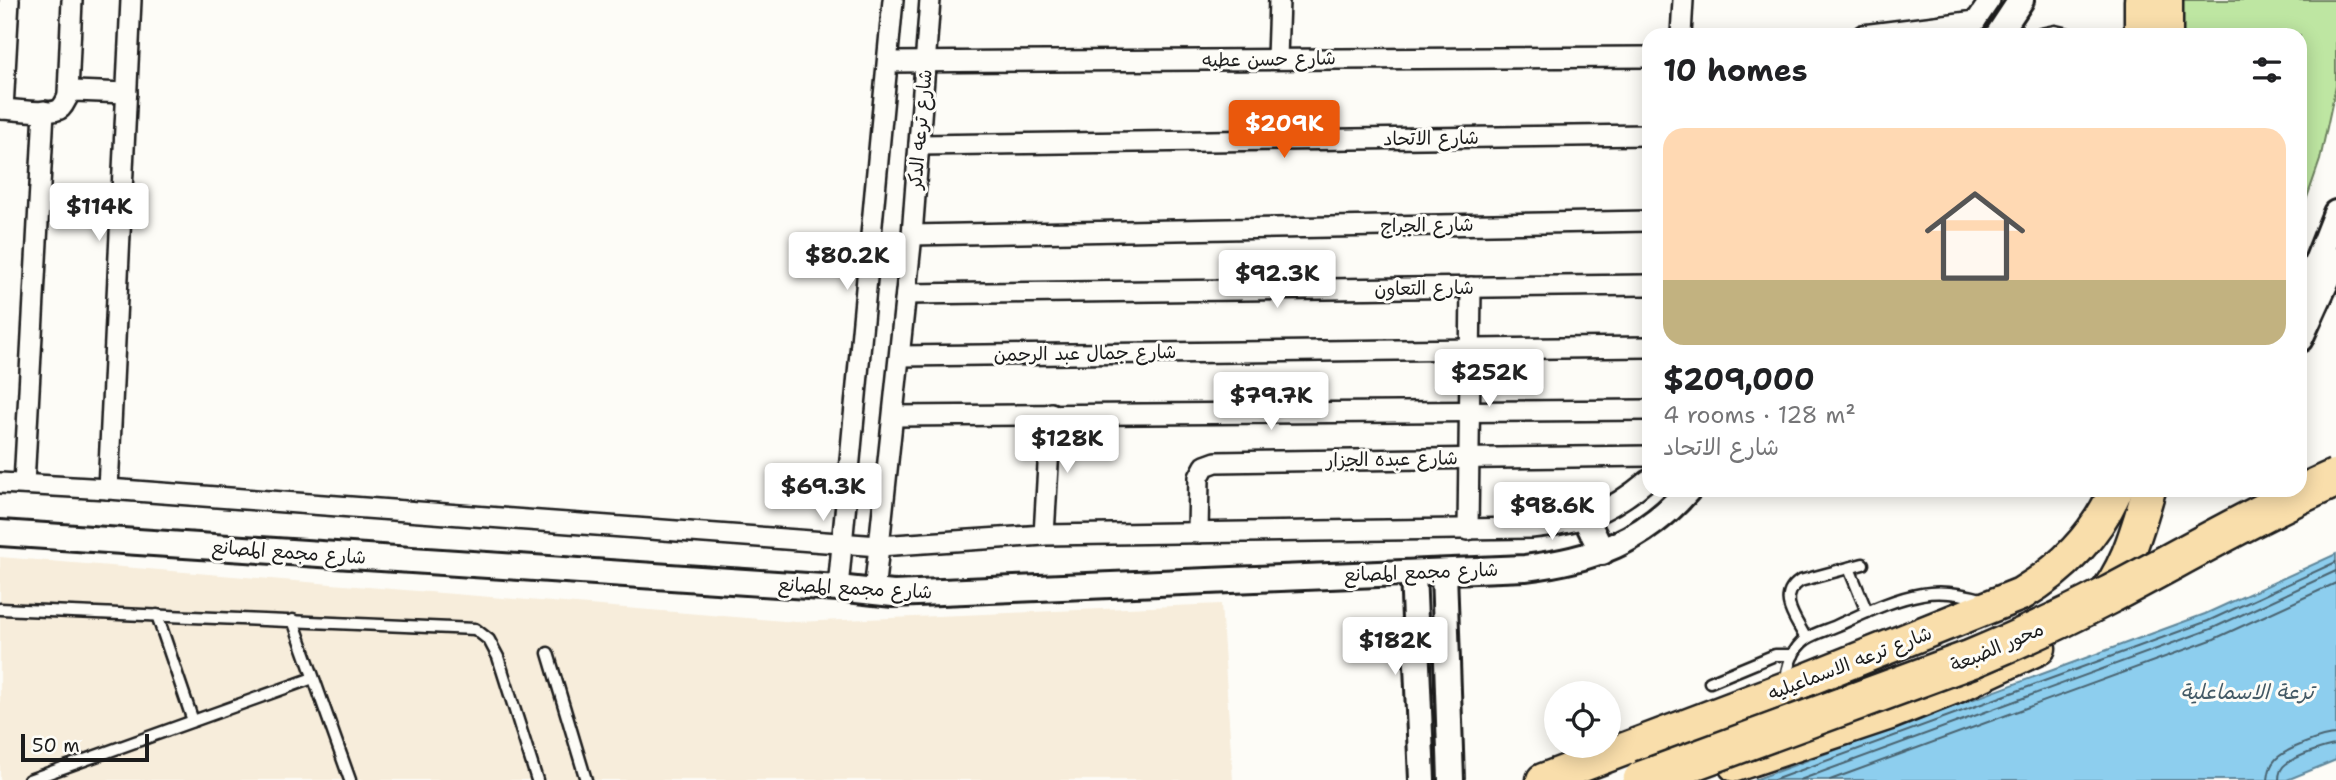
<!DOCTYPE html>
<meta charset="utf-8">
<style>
body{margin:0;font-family:"Shantell Sans","Playpen Sans Arabic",sans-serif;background:#f6f6f6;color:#202124;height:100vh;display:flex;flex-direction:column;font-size:26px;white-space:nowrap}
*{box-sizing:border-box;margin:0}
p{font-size:23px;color:#757577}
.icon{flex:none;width:38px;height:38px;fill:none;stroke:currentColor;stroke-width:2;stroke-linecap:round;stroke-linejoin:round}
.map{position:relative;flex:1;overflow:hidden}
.side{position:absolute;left:1642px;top:28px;width:665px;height:469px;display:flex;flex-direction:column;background:#fff;border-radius:21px;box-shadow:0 4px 18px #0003}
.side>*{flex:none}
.fabs{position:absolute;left:1544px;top:681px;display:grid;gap:14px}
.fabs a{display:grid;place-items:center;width:77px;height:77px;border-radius:50%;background:#fff;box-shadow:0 4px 18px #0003;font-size:35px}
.scale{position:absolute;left:21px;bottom:18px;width:128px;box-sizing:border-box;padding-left:7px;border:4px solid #1c1c1c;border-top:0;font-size:19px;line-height:24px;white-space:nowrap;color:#1c1c1c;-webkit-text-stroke:5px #fdfcf7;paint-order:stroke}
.price{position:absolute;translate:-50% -60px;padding:0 16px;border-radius:7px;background:#fff;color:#222;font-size:23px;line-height:46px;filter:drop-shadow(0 2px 4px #0008)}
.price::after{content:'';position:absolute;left:50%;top:42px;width:21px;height:16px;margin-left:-10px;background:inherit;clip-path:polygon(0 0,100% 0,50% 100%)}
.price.current{background:#ea580c;color:#fff}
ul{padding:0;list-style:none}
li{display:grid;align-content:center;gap:14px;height:371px;padding:0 21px}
li span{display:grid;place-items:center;height:217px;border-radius:21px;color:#555}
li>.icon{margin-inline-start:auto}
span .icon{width:126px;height:126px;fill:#fffc;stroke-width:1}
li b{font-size:30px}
h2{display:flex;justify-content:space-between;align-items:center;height:84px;padding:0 21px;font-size:30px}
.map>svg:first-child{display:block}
.built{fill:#f7eddb}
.green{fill:#bee6a2;stroke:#6d815f;stroke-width:2}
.water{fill:#8dceee;stroke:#60879a;stroke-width:2}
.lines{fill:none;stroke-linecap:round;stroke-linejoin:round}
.shore{stroke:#496370;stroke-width:2}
.service-casing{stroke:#1c1c1c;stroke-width:15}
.minor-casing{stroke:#1c1c1c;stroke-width:24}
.tertiary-casing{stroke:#1c1c1c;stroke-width:30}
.primary-casing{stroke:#1c1c1c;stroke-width:37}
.service{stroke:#fdfcf7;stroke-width:10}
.minor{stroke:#fdfcf7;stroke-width:19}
.tertiary{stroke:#fdfcf7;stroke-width:24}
.primary{stroke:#f9deab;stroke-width:32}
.motorway-bridge-casing{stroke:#1c1c1c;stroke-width:42;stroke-linecap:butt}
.motorway-bridge{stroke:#f9deab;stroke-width:37}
.labels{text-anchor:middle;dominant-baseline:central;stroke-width:6;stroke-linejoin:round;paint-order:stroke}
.street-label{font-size:19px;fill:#1c1c1c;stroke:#fdfcf7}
.water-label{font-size:21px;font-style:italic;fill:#445a66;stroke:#fdfcf7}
</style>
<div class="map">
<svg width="2336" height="780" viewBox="0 0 2336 780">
<rect width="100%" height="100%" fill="#fdfcf7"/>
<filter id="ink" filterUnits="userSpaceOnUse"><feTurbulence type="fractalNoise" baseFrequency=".0143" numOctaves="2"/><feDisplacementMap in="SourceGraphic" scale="14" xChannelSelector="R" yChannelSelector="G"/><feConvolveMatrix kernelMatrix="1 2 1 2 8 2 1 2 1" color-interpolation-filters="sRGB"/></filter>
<g filter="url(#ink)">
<!-- built -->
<path class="built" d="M0 557 796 622 1221 604 1233 780H0Z"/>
<!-- green -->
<path class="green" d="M2181 0H2336V85L2320 160 2300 218V35H2181Z"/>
<!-- water -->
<path class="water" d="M2336 554V760L2287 780H1754L2205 614Z"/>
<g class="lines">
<!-- shore -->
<g class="shore">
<path d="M1774 780 2208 621 2336 562"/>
<path d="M1800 780 2211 629 2336 571"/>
<path d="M1830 780 2214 639 2336 583"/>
<path d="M2268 780C2269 772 2270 765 2276 759 2286 749 2322 735 2336 735"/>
<path d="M2279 780C2279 774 2280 768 2286 764 2295 757 2324 746 2336 745"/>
</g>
<!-- service casing -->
<g class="service-casing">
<g id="service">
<path d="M2036 35 2055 31 2072 35"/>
<path d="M1849 568 1867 612"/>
<path d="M0 609 475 629 489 640 498 657 537 780"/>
<path d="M157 615 193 721"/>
<path d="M293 620 350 780"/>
<path d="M1806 639C1796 619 1776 597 1800 581L1863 564"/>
<path d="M548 653 586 780"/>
<path d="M1786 681C1787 666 1793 648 1806 639 1815 633 1827 630 1836 626 1863 614 1892 599 1922 594 1943 590 1964 594 1985 600"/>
<path d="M1710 682 1775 655H1793"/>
<path d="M29 780 313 678"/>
</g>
</g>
<!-- minor casing -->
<g class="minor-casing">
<g id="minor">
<path d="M1969 31 1990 0"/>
<path d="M1681 35 1683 0"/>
<path d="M1863 35 1976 21"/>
<path d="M1277 58 1279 0"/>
<path d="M889 62 1648 57"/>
<path d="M68 94 72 0"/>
<path d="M0 109C12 109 53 116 61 108 67 102 66 95 74 91L127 93"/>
<path d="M3 109 9 0"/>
<path d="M919 145 1648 135"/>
<path d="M912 235 1648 221"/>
<path d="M906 294 1648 285"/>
<path d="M900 356 1648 347"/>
<path d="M894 416 1648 410"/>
<path d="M0 483 108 489 879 546 1044 535 1531 528C1581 523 1609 513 1648 480"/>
<path d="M24 484 44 111"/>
<path d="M108 489 131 0"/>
<path d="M1468 530 1471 287"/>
<path d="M1198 533 1199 477 1205 466 1216 462 1648 456"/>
<path d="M1044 535 1051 413"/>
<path d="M838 588 893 0"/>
<path d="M874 593 912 235 930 0"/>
</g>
</g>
<!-- tertiary casing -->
<g class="tertiary-casing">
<g id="tertiary">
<path d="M1998 35 2021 0"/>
<path d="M2300 297 2310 279 2336 213"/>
<path d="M2300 339 2336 260"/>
<path d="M1586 519 1602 552"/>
<path d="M0 533 838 588 893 594 1525 568C1592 560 1643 542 1688 490"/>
<path d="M1444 572 1451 780"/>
<path d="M1413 573 1422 780"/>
</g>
</g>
<!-- primary casing -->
<g class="primary-casing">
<g id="primary">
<path d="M2141 35V0"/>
<path d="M2166 35V0"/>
<path d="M2099 602C2127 570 2137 530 2149 490"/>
<path d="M1735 765 1890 713 1953 688 2039 648"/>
<path d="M1543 780 1786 688 2021 594C2063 569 2096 535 2116 490"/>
</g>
</g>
<!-- service -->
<use href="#service" class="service"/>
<!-- minor -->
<use href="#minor" class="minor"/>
<!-- tertiary -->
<use href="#tertiary" class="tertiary"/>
<!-- primary -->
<use href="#primary" class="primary"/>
<!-- motorway-bridge casing -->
<g class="motorway-bridge-casing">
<path id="motorway-bridge" d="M1642 780 1971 659C2017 640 2063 619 2107 596 2183 556 2257 513 2336 478"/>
</g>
<!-- motorway-bridge -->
<use href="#motorway-bridge" class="motorway-bridge"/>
</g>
</g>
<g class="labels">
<!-- street labels -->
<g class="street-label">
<text transform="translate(1269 59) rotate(-1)">شارع حسن عطيه</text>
<text transform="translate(920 129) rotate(-85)">شارع ترعه الدكر</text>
<text transform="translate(1431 138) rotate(-1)">شارع الاتحاد</text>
<text transform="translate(1427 225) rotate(-1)">شارع الجراج</text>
<text transform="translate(1424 288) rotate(-1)">شارع التعاون</text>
<text transform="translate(1085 353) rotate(-1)">شارع جمال عبد الرحمن</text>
<text transform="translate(1392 459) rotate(-1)">شارع عبده الجزار</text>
<text transform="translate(289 552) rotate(4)">شارع مجمع المصانع</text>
<text transform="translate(1421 572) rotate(-2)">شارع مجمع المصانع</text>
<text transform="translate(855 588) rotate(3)">شارع مجمع المصانع</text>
<text transform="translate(1997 647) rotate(-23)">محور الضبعة</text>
<text transform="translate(1850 663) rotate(-21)">شارع ترعه الاسماعيليه</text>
</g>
<!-- water labels -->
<g class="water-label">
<text x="2247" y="692">ترعة الاسماعلية</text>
</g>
</g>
</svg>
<div class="fabs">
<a><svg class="icon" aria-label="locate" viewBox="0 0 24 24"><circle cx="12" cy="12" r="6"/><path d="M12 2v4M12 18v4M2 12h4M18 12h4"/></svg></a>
</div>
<div class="scale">50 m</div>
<b class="price current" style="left:1284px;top:160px">$209K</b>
<b class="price" style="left:99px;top:243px">$114K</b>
<b class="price" style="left:847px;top:292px">$80.2K</b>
<b class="price" style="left:1277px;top:310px">$92.3K</b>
<b class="price" style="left:1489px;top:409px">$252K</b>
<b class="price" style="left:1271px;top:432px">$79.7K</b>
<b class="price" style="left:1067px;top:475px">$128K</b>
<b class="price" style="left:823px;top:523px">$69.3K</b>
<b class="price" style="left:1552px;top:542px">$98.6K</b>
<b class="price" style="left:1395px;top:677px">$182K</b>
<section class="side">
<h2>10 homes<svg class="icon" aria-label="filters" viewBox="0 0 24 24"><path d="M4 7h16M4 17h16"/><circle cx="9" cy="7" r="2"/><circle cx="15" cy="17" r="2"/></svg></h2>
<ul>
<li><span style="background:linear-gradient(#ffd9b3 70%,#c2b280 0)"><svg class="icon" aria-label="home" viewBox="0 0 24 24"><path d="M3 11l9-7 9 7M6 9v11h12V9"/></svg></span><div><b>$209,000</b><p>4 rooms · 128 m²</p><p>شارع الاتحاد</p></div></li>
</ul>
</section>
</div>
